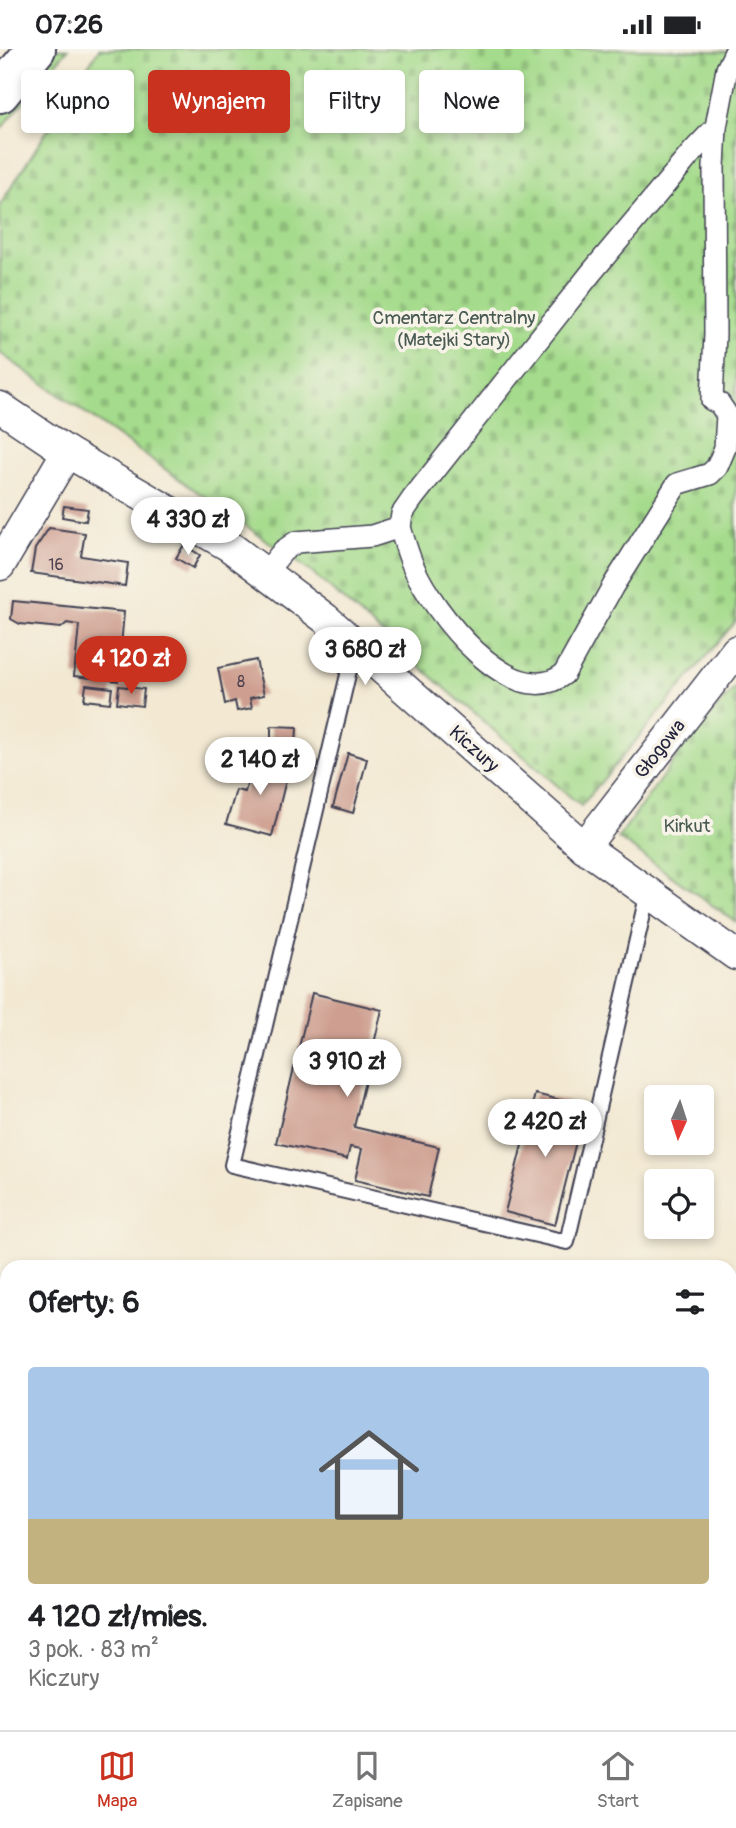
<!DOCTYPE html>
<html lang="pl">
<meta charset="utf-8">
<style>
body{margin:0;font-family:Pangolin,sans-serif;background:#f6f6f6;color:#202124;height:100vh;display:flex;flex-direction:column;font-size:26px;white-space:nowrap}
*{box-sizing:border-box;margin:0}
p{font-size:23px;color:#757577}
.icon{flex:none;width:38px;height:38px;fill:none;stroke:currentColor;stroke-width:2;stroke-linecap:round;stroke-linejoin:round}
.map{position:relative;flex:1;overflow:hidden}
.sheet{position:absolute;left:0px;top:1211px;width:737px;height:471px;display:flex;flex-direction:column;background:#fff;border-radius:21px 21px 0 0;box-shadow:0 4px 10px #0003}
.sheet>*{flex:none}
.top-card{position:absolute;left:21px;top:21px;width:695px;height:63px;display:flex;gap:14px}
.needle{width:46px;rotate:183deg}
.buttons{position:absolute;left:644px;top:1036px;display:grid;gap:14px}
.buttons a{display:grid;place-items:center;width:70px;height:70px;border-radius:7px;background:#fff;box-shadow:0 4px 10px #0003;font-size:35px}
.price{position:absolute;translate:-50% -60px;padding:0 16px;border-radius:24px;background:#fff;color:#222;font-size:23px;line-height:46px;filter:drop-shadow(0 2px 4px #0008)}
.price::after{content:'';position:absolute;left:50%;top:42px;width:21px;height:16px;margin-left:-10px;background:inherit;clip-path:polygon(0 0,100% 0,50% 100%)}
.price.selected{background:#c8321e;color:#fff}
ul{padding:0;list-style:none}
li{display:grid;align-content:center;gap:14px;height:371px;padding:0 28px}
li+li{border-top:2px solid #e0e0e0}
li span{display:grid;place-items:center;height:217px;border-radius:7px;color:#555}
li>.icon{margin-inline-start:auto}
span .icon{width:126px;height:126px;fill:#fffc;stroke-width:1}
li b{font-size:30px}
h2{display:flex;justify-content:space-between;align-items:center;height:84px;padding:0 28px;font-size:30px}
.pill{padding:0 24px;border-radius:7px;background:#fff;box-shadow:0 4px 10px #0003;font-size:24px;line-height:63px}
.pill.selected{background:#c8321e;color:#fff}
.status{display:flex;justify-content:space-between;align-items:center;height:49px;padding:0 35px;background:#fff;direction:ltr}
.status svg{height:19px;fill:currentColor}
.tabs{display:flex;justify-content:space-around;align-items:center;height:98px;border-top:2px solid #e0e0e0;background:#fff;font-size:19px;color:#757577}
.tabs a{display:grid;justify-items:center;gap:4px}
.tabs .selected{color:#c8321e}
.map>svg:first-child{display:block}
.grass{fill:url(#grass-tufts);stroke:#647e64;stroke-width:2}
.cemetery{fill:url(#cemetery-stones);stroke:#647e64;stroke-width:2}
.building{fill:#ce9f90}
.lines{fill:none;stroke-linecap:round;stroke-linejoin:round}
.service-casing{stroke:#414052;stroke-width:18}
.pedestrian-casing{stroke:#414052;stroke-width:24}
.minor-casing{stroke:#414052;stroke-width:33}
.secondary-casing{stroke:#414052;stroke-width:42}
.service{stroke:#fff;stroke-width:14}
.pedestrian{stroke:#fff;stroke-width:21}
.minor{stroke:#fff;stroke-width:30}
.secondary{stroke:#fff;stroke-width:38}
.labels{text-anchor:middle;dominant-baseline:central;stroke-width:7;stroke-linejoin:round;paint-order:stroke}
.number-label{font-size:16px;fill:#4d4150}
.park-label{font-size:19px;fill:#495a53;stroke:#f7f3e8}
.street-label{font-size:19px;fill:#22223b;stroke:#f7f3e8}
</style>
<div class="status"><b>07:26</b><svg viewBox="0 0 49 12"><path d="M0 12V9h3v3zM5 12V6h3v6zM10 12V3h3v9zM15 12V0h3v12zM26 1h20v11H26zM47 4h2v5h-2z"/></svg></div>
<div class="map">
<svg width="736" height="1681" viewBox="0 0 736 1681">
<defs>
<pattern id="grass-tufts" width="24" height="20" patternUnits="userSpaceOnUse" patternTransform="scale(1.75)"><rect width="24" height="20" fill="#a5db8c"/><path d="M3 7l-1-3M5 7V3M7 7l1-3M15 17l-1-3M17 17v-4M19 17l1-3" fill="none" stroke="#8ebc7a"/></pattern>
<pattern id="cemetery-stones" width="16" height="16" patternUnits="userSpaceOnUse" patternTransform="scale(1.75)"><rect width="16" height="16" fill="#a5db8c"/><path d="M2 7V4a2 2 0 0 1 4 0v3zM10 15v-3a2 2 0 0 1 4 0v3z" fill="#8ebc7a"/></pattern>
</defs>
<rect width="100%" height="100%" fill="#f7f3e8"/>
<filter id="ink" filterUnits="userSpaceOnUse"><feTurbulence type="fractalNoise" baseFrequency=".0143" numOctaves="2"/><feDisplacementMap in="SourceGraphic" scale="14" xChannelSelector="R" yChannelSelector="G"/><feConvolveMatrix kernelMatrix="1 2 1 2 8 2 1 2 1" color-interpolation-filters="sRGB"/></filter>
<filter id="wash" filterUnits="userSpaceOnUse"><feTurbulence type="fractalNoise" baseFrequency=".00686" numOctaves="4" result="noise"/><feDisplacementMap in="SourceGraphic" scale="28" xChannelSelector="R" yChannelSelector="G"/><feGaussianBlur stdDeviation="1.57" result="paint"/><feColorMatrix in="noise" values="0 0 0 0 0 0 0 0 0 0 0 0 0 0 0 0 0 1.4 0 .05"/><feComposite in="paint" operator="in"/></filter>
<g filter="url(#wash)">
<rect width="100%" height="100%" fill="#f3e9d3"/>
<!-- grass -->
<path class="grass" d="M56 0H68L0 81V67Z"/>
<!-- cemetery -->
<g class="cemetery">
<path d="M99 0H650L736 3V572L581 757 310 522 0 304V156Z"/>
<path d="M736 638V873L618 789 693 685Z"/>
</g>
<g id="blocks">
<!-- building -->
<g class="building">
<path d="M64 457 88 460 86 472 62 468Z"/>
<path d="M49 479 85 484 81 507 128 514 125 537 31 524 35 500Z"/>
<path d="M184 496 200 506 193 519 176 509Z"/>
<path d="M13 552 124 563 118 632 74 627 79 576 67 574 61 579 20 575 11 570Z"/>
<path d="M256 611 264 646 250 649 252 659 237 662 235 652 225 655 218 619Z"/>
<path d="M86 636 112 639 110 654 84 651Z"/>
<path d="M119 637 144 640 142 657 117 654Z"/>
<path d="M271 677 297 678 296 698 271 697Z"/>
<path d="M348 704 367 710 353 764 333 758Z"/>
<path d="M255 706 290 715 272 787 226 775 236 741 245 743Z"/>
<path d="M312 944 382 961 354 1078 439 1098 428 1148 355 1131 362 1100 350 1098 347 1110 276 1094Z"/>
<path d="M535 1045 585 1057 555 1176 505 1163Z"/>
<path d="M736 1253V1285L730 1279V1260Z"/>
<path d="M730 1454 736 1456V1482L731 1506Z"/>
<path d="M0 1534H6L5 1574H0Z"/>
<path d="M75 1675H115V1681H74Z"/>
<path d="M492 1675H527L532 1681H498Z"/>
</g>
</g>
</g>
<g filter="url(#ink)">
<use href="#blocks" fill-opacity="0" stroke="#414052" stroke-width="2"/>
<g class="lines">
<!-- service casing -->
<g class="service-casing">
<g id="service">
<path d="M355 596 232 1116 567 1193 648 843"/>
<path d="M730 1661 736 1665"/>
</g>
</g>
<!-- pedestrian casing -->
<g class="pedestrian-casing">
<g id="pedestrian">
<path d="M400 478C404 492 408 506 414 519 432 561 512 666 564 625L613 537 677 435 710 425 717 418 725 399 727 366 719 354 712 351 715 285 714 118 716 78"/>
<path d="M265 524 283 502 296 493 372 487 400 478 402 465 413 449 591 224 694 101 716 78 727 20 736 1"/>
</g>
</g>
<!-- minor casing -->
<g class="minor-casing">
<g id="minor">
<path d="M0 358 67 403 229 497 326 570 584 798 736 906"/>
<path d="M0 516 67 403"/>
<path d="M584 798 736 602"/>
<path d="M0 1463 7 1465"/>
<path d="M316 1675 324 1681"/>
</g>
</g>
<!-- secondary casing -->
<g class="secondary-casing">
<path id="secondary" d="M0 44 36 0"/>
</g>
<!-- service -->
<use href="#service" class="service"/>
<!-- pedestrian -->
<use href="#pedestrian" class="pedestrian"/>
<!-- minor -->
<use href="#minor" class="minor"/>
<!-- secondary -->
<use href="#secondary" class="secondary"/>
</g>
</g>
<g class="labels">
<!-- number labels -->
<g class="number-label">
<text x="56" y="516">16</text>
<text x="241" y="633">8</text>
</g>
<!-- park labels -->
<g class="park-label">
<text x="454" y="269">Cmentarz Centralny<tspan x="454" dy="22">(Matejki Stary)</tspan></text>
<text x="687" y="777">Kirkut</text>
</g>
<!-- street labels -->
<g class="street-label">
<text transform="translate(474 700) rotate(42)">Kiczury</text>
<text transform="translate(660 700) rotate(-52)">Głogowa</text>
</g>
</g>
</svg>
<div class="buttons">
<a><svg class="needle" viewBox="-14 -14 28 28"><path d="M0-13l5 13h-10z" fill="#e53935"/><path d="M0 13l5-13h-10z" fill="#757577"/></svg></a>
<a><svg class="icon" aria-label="locate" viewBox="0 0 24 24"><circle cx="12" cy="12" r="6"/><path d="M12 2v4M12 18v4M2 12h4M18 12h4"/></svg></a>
</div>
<b class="price" style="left:188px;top:508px">4 330 zł</b>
<b class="price" style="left:365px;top:638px">3 680 zł</b>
<b class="price selected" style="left:131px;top:647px">4 120 zł</b>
<b class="price" style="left:260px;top:748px">2 140 zł</b>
<b class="price" style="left:347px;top:1050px">3 910 zł</b>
<b class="price" style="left:545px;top:1110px">2 420 zł</b>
<div class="top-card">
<a class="pill">Kupno</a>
<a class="pill selected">Wynajem</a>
<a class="pill">Filtry</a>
<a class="pill">Nowe</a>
</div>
<section class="sheet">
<h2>Oferty: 6<svg class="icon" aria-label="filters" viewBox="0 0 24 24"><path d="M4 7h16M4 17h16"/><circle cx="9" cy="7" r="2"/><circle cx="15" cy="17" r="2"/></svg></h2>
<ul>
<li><span style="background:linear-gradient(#a9c7e8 70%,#c2b280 0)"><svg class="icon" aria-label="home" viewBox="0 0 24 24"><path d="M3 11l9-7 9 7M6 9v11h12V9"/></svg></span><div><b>4 120 zł/mies.</b><p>3 pok. · 83 m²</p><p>Kiczury</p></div></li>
</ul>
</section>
</div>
<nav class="tabs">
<a class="selected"><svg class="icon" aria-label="map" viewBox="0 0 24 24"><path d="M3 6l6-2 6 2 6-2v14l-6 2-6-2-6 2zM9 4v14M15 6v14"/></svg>Mapa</a>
<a><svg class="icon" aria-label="saved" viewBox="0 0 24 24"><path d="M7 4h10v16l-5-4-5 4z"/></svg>Zapisane</a>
<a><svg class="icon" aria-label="home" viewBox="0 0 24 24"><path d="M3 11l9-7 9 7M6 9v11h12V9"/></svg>Start</a>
</nav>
